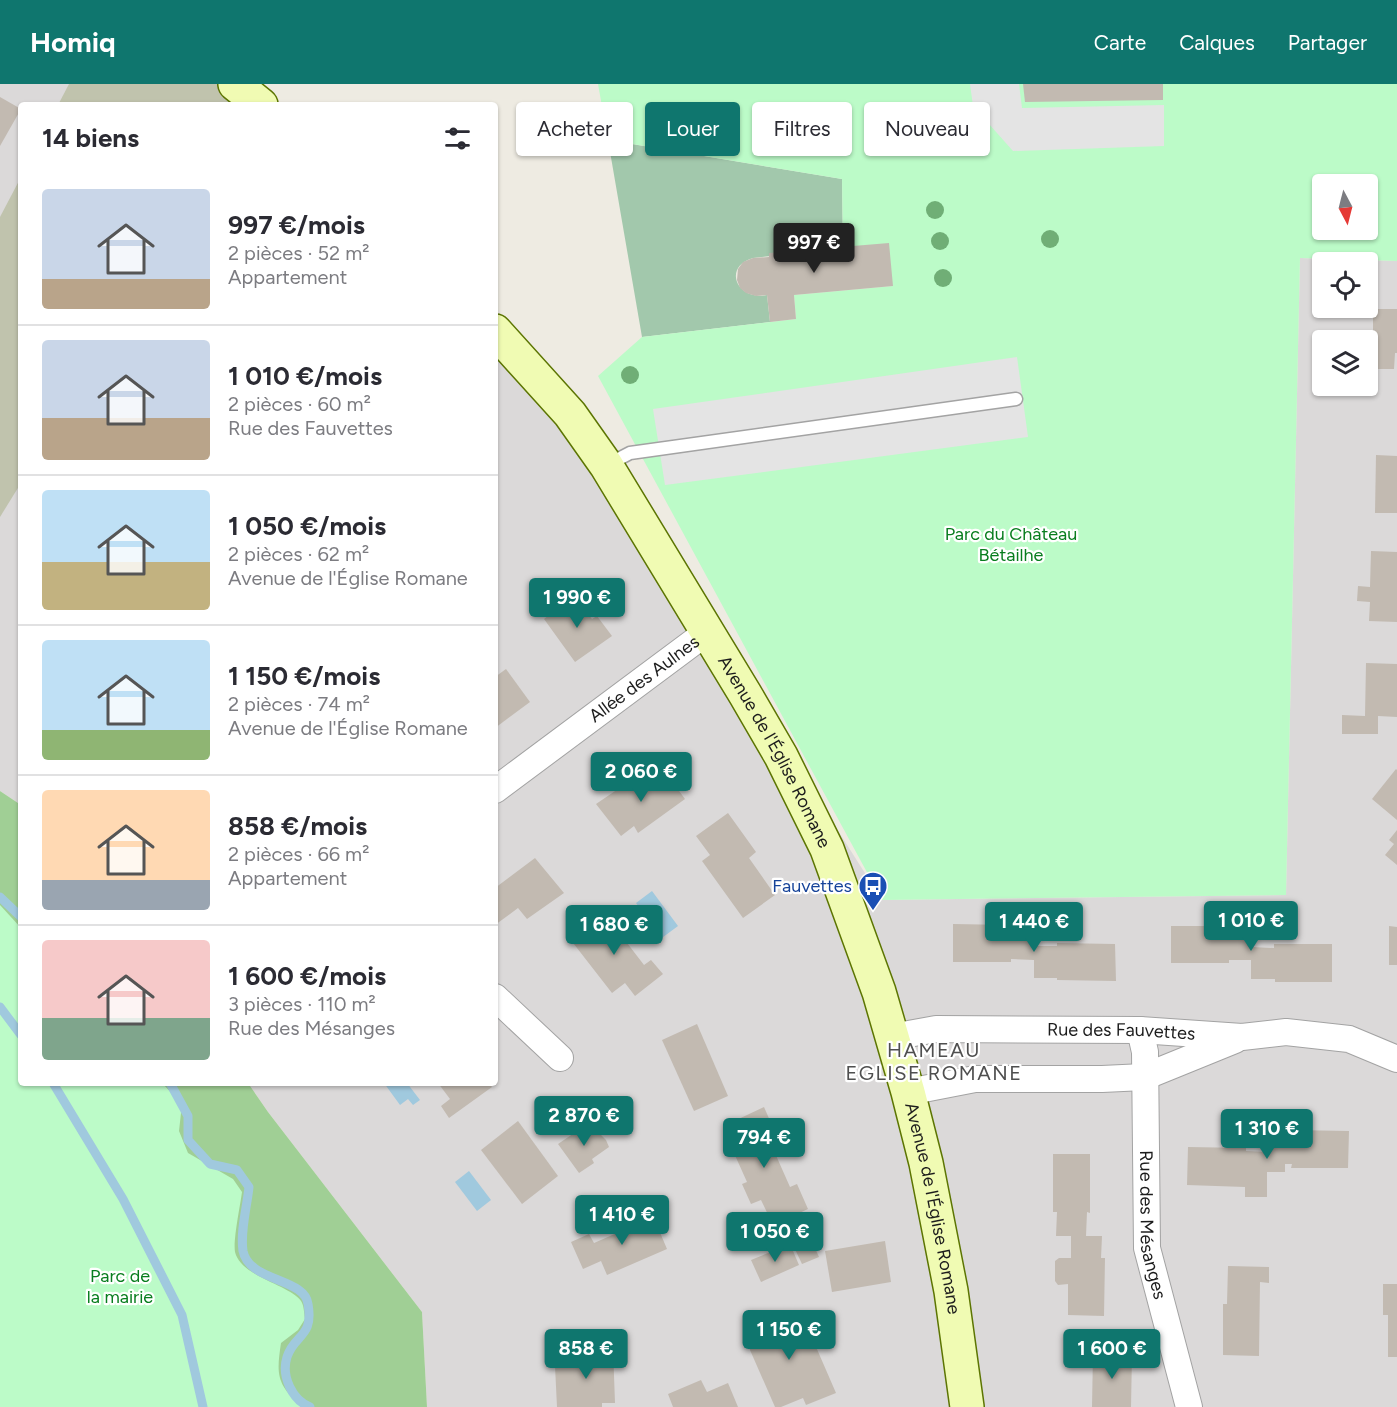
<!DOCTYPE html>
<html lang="fr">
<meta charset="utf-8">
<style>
body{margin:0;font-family:Figtree,sans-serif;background:#f2f2f3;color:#2b2b33;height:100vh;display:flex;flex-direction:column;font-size:22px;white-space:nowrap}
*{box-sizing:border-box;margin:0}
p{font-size:20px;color:#7c7c81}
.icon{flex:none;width:33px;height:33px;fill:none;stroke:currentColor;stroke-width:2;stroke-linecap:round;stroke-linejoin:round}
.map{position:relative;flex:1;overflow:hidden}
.sheet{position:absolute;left:18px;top:18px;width:480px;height:984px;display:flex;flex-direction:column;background:#fff;border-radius:6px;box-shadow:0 2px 4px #0004}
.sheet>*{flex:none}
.banner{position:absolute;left:516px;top:18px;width:570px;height:54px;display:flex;gap:12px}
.needle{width:39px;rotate:173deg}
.controls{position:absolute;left:1312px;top:90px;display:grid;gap:12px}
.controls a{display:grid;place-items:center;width:66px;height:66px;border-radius:6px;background:#fff;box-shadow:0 2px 4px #0004;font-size:30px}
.price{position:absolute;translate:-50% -51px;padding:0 14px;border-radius:6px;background:#0f766e;color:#fff;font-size:20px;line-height:39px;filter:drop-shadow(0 2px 3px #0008)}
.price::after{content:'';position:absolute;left:50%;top:36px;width:18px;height:14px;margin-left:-9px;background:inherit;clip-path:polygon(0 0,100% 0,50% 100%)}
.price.on{background:#222;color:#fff}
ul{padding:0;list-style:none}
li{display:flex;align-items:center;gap:18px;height:150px;padding:0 24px}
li+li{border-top:2px solid #e1e1e2}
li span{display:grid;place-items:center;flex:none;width:168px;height:120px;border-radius:6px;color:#555}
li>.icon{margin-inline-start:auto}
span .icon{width:72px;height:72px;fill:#fffc;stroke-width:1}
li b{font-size:26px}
h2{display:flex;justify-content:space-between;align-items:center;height:72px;padding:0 24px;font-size:26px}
.pill{padding:0 21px;border-radius:6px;background:#fff;box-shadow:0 2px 4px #0004;font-size:21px;line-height:54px}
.pill.on{background:#0f766e;color:#fff}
header{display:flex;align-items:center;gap:36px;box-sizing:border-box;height:84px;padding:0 30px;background:#0f766e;color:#fff}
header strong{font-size:28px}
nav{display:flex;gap:33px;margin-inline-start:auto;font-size:21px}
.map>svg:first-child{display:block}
.residential{fill:#dbd9d9;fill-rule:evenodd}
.construction{fill:#c0c3ad}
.forest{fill:#a0cf95}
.cemetery{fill:#a2c8ac}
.park{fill:#bcfbc8;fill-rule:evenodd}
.parking{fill:#e4e4e4}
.water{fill:#a0c9de}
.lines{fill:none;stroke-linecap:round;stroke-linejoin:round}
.stream{stroke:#a0c9de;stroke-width:9}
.building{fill:#c2bab1}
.lane-casing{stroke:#a3a3a3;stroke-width:15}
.street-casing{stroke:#a3a3a3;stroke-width:28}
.secondary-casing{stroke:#5c7502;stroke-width:36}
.lane{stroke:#fff;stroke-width:12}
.street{stroke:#fff;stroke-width:26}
.secondary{stroke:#f0fbb3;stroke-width:33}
.tree{fill:#70ae76}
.labels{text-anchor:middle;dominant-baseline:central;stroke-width:4.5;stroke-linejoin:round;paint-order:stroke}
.park-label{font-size:18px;fill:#087d1e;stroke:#fff}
.street-label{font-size:18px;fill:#1c1c1c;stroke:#fff}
.transit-label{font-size:18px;fill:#164399;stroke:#fff;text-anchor:end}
.neighbourhood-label{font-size:20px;letter-spacing:1.5px;fill:#4f4f4f;stroke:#fff}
</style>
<header>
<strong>Homiq</strong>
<nav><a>Carte</a><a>Calques</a><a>Partager</a></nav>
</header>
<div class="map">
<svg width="1397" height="1323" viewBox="0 0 1397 1323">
<rect width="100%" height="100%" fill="#eeebe2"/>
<!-- residential -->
<g class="residential">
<path d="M0 0H220L243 21H21V721L0 707Z"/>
<path d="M1300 174 1397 177V1323H427L422 1228 268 1028 248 999H495V249L606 381 882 816 1286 811ZM1323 178H1368V224H1323ZM1323 256H1368V302H1323Z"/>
</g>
<!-- construction -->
<g class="construction">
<path d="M69 0H234L253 21H58Z"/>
<path d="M21 93V399L0 433V133Z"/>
</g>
<!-- forest -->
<path class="forest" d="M0 707 21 721V999H248L268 1028 422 1228 427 1323H0Z"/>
<!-- cemetery -->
<path class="cemetery" d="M608 56 842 95 843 163 753 174C722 183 737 217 767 211L770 238 642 253Z"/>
<!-- park -->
<g class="park">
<path d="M598 0H1397V177L1300 174 1286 811 882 816 598 292 642 253 796 235 794 211 893 202 843 163 842 95 608 56ZM1323 100H1368V146H1323Z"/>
<path d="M0 821 21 844V999H162L182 1020 179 1047 188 1069 233 1095 242 1108C240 1123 233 1156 235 1168 241 1193 290 1201 301 1217 304 1221 304 1229 305 1235L298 1246 281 1259C276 1292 277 1300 302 1323H0Z"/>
</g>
<!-- parking -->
<g class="parking">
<path d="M970 0H1019L1022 24 1164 21V62L1013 67 973 22Z"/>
<path d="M1017 273 1028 353 665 401 653 325Z"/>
</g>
<!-- water -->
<g class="water">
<path d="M652 807 678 842 655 859 649 851 655 845 636 819Z"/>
<path d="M384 999H407L420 1016 413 1021 408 1015 400 1021Z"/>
<path d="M469 1087 491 1116 477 1127 455 1098Z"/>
</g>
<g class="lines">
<!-- stream -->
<g class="stream">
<path d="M0 813 21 833"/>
<path d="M0 923 21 951"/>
<path d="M53 999 123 1115 182 1231 203 1323"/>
<path d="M170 999 188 1032V1056L210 1080 237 1086 249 1103C247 1123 240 1147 243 1167 249 1198 305 1194 308 1220 314 1254 294 1250 287 1273 281 1292 292 1316 310 1323"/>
</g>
</g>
<!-- building -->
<g class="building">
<path d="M1023 0H1163V16L1025 18Z"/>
<path d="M0 13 21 25 0 62Z"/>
<path d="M889 159 893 202 794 211 796 235 770 238 767 211 756 212 746 209 740 204 737 196 738 185 743 178 753 174 769 173V169Z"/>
<path d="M1373 225H1397V269H1395L1394 285H1368V256H1356V248H1373Z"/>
<path d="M1376 371 1397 372V429H1375Z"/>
<path d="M1371 467 1397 468V538L1369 537 1370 518 1357 517 1358 502 1370 503Z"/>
<path d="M574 512 592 535 597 532 612 552 575 578 544 535Z"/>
<path d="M1366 579 1397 580V633L1378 632V650H1342V631L1365 632Z"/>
<path d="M506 585 530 618 495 644V593Z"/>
<path d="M662 684 685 715 638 749 634 742 621 752 596 720 624 701 629 707Z"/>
<path d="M1396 685 1397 686V736L1372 715Z"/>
<path d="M728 729 756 768 749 774 775 811 743 834 702 777 710 771 696 752Z"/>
<path d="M1397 746V781L1385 771 1394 760 1389 756Z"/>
<path d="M535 774 564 809 527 835 518 824 495 841V804Z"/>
<path d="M609 826 628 851 624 855 644 881 651 876 663 890 635 912 625 899 612 909 570 855Z"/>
<path d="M1220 832H1251V863L1274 864V860H1332V898H1275V895H1251V876H1229V879H1171V842H1220Z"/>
<path d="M953 840 1010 841V843L1034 844V862H1057V859L1115 860 1116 897 1057 896V894H1034V876L1011 875V878H953Z"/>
<path d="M1389 842 1397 843V881H1389Z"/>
<path d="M697 940 728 1012 694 1027 662 956Z"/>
<path d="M438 999H489L492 1003 449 1034 441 1022 450 1015Z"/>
<path d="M764 1023 771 1039 763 1042 790 1103 797 1100 808 1125 773 1141 761 1116 751 1120 742 1100 747 1098 729 1058 736 1054 730 1039Z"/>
<path d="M518 1037 558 1092 522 1120 481 1066Z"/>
<path d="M589 1039 606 1056 609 1063 592 1075 594 1079 579 1089 558 1060Z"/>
<path d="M1292 1046 1349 1047 1348 1084H1291L1292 1080H1285V1088H1267V1113H1245V1103L1187 1101 1188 1063 1246 1064V1067L1267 1068V1049L1292 1050Z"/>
<path d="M1053 1070H1090V1129L1087 1128 1086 1152H1102L1101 1174H1105L1104 1232 1068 1231V1200L1058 1201 1055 1197V1177L1059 1174H1071V1152H1056L1057 1128H1053Z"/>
<path d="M650 1125 667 1165 607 1191 601 1177 583 1185 571 1158 589 1150 594 1159 640 1139 637 1131Z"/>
<path d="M810 1153 819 1173 802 1180 793 1161Z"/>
<path d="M885 1157 891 1198 832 1208 825 1167Z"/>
<path d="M790 1160 799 1181 761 1198 751 1176Z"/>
<path d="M1228 1182 1269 1183V1199L1260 1198 1259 1272 1223 1271V1220H1227Z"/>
<path d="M1383 1200H1397V1273H1388V1231H1383Z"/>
<path d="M800 1226 836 1309 806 1321 803 1314 781 1323H775L743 1250Z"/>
<path d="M613 1264 615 1319H602V1323H557L555 1282 592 1265Z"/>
<path d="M1093 1269 1132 1270 1131 1323H1092Z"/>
<path d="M701 1296 707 1308 728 1299 738 1323H673L668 1310Z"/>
</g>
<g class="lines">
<!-- lane casing -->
<g class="lane-casing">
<path id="lane" d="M607 381 630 369 1016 315"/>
</g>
<!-- street casing -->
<g class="street-casing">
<g id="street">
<path id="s1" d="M495 706 707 548"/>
<path d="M495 913 560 974"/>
<path id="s2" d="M1140 946 1145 968 1147 1164 1189 1323"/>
<path id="s3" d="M892 953 936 945 1140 946 1242 953 1286 948 1349 955 1397 975"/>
<path d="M908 1008 975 995H1102L1144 993 1235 956"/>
</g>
</g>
<!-- secondary casing -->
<g class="secondary-casing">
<g id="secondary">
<path d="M235 0 261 21"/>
<path id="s4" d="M495 247 570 330 606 381 745 610 781 672 827 765 879 908 908 1008 926 1079 951 1207 967 1323"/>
</g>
</g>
<!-- lane -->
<use href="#lane" class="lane"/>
<!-- street -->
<use href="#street" class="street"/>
<!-- secondary -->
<use href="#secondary" class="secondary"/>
</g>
<!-- trees -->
<g class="tree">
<circle cx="935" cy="126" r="9"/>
<circle cx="1050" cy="155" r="9"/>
<circle cx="940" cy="157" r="9"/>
<circle cx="943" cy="194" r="9"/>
<circle cx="630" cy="291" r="9"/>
</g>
<!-- icons -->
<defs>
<g id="bus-pin" transform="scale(1.5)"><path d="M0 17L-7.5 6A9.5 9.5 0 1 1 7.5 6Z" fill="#1a4fb4" stroke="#fff"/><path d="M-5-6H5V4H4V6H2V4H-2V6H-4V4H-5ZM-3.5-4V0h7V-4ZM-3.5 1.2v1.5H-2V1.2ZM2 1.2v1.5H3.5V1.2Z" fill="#fff"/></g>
</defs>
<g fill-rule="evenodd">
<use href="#bus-pin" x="873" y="802"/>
</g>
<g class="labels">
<!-- park labels -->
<g class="park-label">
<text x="1011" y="450">Parc du Château<tspan x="1011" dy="21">Bétailhe</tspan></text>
<text x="120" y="1192">Parc de<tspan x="120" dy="21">la mairie</tspan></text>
</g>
<!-- street labels -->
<g class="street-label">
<text stroke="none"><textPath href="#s1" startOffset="186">Allée des Aulnes</textPath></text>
<text stroke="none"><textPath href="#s4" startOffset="507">Avenue de l'Église Romane</textPath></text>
<text stroke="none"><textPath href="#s3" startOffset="230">Rue des Fauvettes</textPath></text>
<text stroke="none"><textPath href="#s4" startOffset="993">Avenue de l'Église Romane</textPath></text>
<text stroke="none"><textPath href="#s2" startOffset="196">Rue des Mésanges</textPath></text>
</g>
<!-- transit labels -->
<g class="transit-label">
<text x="852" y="802">Fauvettes</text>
</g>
<!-- neighbourhood labels -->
<g class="neighbourhood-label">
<text x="934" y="966">HAMEAU<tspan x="934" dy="23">EGLISE ROMANE</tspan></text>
</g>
</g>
</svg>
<div class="controls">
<a><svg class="needle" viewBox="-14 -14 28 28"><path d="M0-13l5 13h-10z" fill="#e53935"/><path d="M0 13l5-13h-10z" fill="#7c7c81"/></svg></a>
<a><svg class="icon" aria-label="locate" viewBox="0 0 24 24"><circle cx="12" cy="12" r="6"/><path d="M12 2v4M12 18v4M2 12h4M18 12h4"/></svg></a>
<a><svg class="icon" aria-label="layers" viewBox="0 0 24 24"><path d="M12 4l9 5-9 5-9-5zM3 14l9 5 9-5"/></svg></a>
</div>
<b class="price on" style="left:814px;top:190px">997 €</b>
<b class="price" style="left:577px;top:545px">1 990 €</b>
<b class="price" style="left:641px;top:719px">2 060 €</b>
<b class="price" style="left:1251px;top:868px">1 010 €</b>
<b class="price" style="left:1034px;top:869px">1 440 €</b>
<b class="price" style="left:614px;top:872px">1 680 €</b>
<b class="price" style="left:584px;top:1063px">2 870 €</b>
<b class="price" style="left:1267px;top:1076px">1 310 €</b>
<b class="price" style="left:764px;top:1085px">794 €</b>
<b class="price" style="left:622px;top:1162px">1 410 €</b>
<b class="price" style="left:775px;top:1179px">1 050 €</b>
<b class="price" style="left:789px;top:1277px">1 150 €</b>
<b class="price" style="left:586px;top:1296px">858 €</b>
<b class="price" style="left:1112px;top:1296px">1 600 €</b>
<div class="banner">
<a class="pill">Acheter</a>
<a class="pill on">Louer</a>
<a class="pill">Filtres</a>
<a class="pill">Nouveau</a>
</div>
<section class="sheet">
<h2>14 biens<svg class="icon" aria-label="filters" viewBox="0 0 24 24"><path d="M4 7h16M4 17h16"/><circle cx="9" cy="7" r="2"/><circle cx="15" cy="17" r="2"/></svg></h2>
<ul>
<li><span style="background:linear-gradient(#c9d6e8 75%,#b9a48a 0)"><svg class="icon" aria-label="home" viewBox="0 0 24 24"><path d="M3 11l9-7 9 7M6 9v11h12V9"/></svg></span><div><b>997 €/mois</b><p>2 pièces · 52 m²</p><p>Appartement</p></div></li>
<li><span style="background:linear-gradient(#c9d6e8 65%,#b9a48a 0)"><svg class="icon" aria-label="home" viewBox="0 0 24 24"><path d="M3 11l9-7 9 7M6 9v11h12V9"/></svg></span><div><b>1 010 €/mois</b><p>2 pièces · 60 m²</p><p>Rue des Fauvettes</p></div></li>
<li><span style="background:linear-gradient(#bfe0f5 60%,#c2b280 0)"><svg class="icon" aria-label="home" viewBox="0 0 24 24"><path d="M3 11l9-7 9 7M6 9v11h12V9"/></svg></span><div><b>1 050 €/mois</b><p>2 pièces · 62 m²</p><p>Avenue de l'Église Romane</p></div></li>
<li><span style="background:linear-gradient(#bfe0f5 75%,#8fb573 0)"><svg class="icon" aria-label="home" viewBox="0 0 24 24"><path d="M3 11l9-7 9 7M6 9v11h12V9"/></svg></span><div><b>1 150 €/mois</b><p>2 pièces · 74 m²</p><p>Avenue de l'Église Romane</p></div></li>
<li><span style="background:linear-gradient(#ffd9b3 75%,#9aa5b1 0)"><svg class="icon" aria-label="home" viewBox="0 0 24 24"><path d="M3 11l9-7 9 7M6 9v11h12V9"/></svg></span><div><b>858 €/mois</b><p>2 pièces · 66 m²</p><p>Appartement</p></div></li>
<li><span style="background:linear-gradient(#f6c9c9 65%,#7fa58c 0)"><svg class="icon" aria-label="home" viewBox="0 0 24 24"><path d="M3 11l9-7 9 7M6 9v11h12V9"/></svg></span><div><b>1 600 €/mois</b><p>3 pièces · 110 m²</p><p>Rue des Mésanges</p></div></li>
</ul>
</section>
</div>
